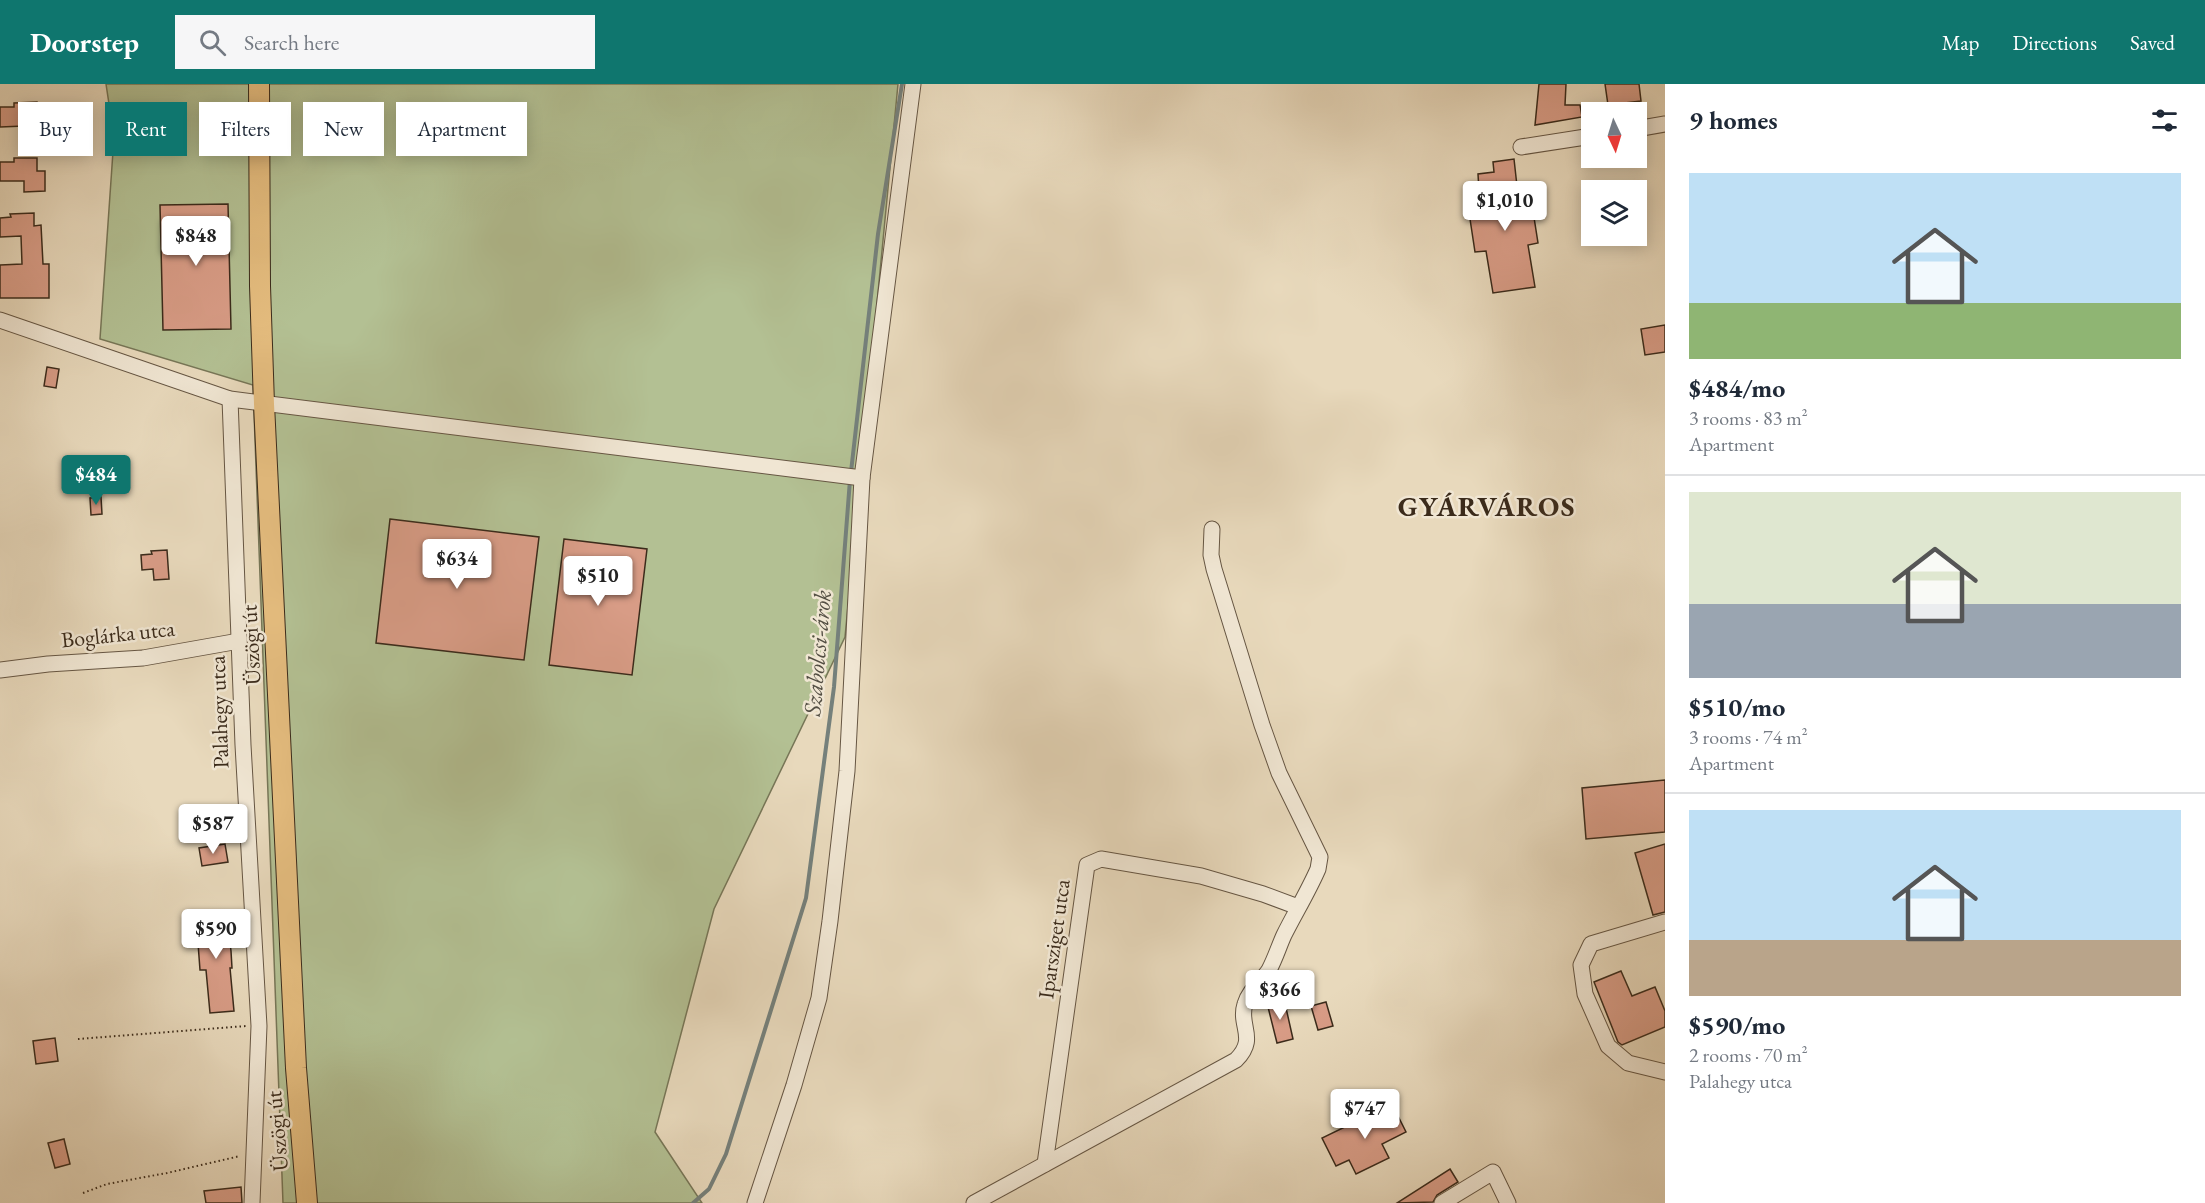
<!DOCTYPE html>
<meta charset="utf-8">
<style>
body{margin:0;font-family:"EB Garamond",serif;background:#f6f6f7;color:#1f2937;height:100vh;display:flex;flex-direction:column;font-size:22px;white-space:nowrap}
*{box-sizing:border-box;margin:0}
p{font-size:20px;color:#747a83}
.icon{flex:none;width:33px;height:33px;fill:none;stroke:currentColor;stroke-width:2;stroke-linecap:round;stroke-linejoin:round}
.map{position:relative;flex:1;overflow:hidden}
.side{display:flex;flex-direction:column;background:#fff;width:540px}
.side>*{flex:none}
.top-card{position:absolute;left:18px;top:18px;width:570px;height:54px;display:flex;gap:12px}
.needle{width:39px;rotate:176deg}
.tools{position:absolute;left:1581px;top:18px;display:grid;gap:12px}
.tools a{display:grid;place-items:center;width:66px;height:66px;border-radius:0px;background:#fff;box-shadow:0 3px 15px #0003;font-size:30px}
.price{position:absolute;translate:-50% -51px;padding:0 14px;border-radius:6px;background:#fff;color:#222;font-size:20px;line-height:39px;filter:drop-shadow(0 2px 3px #0008)}
.price::after{content:'';position:absolute;left:50%;top:36px;width:18px;height:14px;margin-left:-9px;background:inherit;clip-path:polygon(0 0,100% 0,50% 100%)}
.price.active{background:#0f766e;color:#fff}
ul{padding:0;list-style:none}
li{display:grid;align-content:center;gap:12px;height:318px;padding:0 24px}
li+li{border-top:2px solid #e0e1e3}
li span{display:grid;place-items:center;height:186px;border-radius:0px;color:#555}
li>.icon{margin-inline-start:auto}
span .icon{width:108px;height:108px;fill:#fffc;stroke-width:1}
li b{font-size:26px}
h2{display:flex;justify-content:space-between;align-items:center;height:72px;padding:0 24px;font-size:26px}
.pill{padding:0 21px;border-radius:0px;background:#fff;box-shadow:0 3px 15px #0003;font-size:21px;line-height:54px}
.pill.active{background:#0f766e;color:#fff}
header{display:flex;align-items:center;gap:36px;box-sizing:border-box;height:84px;padding:0 30px;background:#0f766e;color:#fff}
header strong{font-size:28px}
nav{display:flex;gap:33px;margin-inline-start:auto;font-size:21px}
.search{width:420px;height:54px;background:#f6f6f7;display:flex;align-items:center;gap:15px;box-sizing:border-box;padding:0 21px;border-radius:0px;color:#747a83;font-size:22px}
main{display:flex;flex:1;min-height:0}
.map>svg:first-child{display:block}
.green{fill:#b3c093;stroke:#777657;stroke-width:1.5}
.lines{fill:none;stroke-linecap:round;stroke-linejoin:round}
.stream{stroke:#75807b;stroke-width:4}
.building{fill:#d89c86;stroke:#3b2b1b;stroke-width:1.5}
.minor-casing{stroke:#665643;stroke-width:17}
.major-casing{stroke:#3b2b1b;stroke-width:22}
.path{stroke:#3b2b1b;stroke-width:2;stroke-dasharray:1.5 3;stroke-linecap:butt}
.minor{stroke:#f0e6d3;stroke-width:15}
.major{stroke:#e4bc7e;stroke-width:20}
.labels{text-anchor:middle;dominant-baseline:central;stroke-width:5;stroke-linejoin:round;paint-order:stroke}
.street-label{font-size:22px;fill:#3b2b1b;stroke:#f0e6d3}
.water-label{font-size:24px;font-style:italic;fill:#534e43;stroke:#f0e6d3}
.district-label{font-size:28px;font-weight:bold;letter-spacing:1.5px;fill:#3b2b1b;stroke:#f0e6d3}
</style>
<header>
<strong>Doorstep</strong>
<div class="search"><svg class="icon" aria-label="search" viewBox="0 0 24 24"><circle cx="10" cy="10" r="6"/><path d="M15 15l6 6"/></svg>Search here</div>
<nav><a>Map</a><a>Directions</a><a>Saved</a></nav>
</header>
<main>
<div class="map">
<svg width="1665" height="1119" viewBox="0 0 1665 1119">
<rect width="100%" height="100%" fill="#e8d9bc"/>
<filter id="stains"><feTurbulence type="fractalNoise" baseFrequency=".00333" numOctaves="4"/><feColorMatrix values="0 0 0 0 .2 0 0 0 0 .09 0 0 0 0 .02 0 0 0 .5 -.17"/></filter>
<radialGradient id="worn" r=".72"><stop offset=".6" stop-color="#630" stop-opacity="0"/><stop offset="1" stop-color="#630" stop-opacity=".3"/></radialGradient>
<!-- green -->
<path class="green" d="M106 0H898L845 553 714 825 655 1048 702 1119H283L253 301 100 255 114 53Z"/>
<g class="lines">
<!-- stream -->
<g class="stream">
<path d="M851 388 878 150 902 0"/>
<path d="M693 1119 709 1105 726 1070 806 814 834 603 850 396"/>
</g>
</g>
<!-- building -->
<g class="building">
<path d="M1539 0H1566L1565 21H1580L1582 33 1535 41Z"/>
<path d="M1605 0H1639L1641 17 1608 21Z"/>
<path d="M37 18 38 31H45V52H24V42L0 43V23H14V19Z"/>
<path d="M14 74H37V87H45V107L24 108V97H0V78H14Z"/>
<path d="M1514 75 1517 102 1509 103 1513 130 1533 127 1538 159 1528 161 1535 203 1493 209 1486 167 1475 168 1470 135 1492 132 1488 106 1479 107 1478 90 1494 88 1493 78Z"/>
<path d="M228 120 231 245 163 246 160 121Z"/>
<path d="M34 129V142L41 141 43 180H49V214H0V181L22 180 21 152 0 153V134L11 133 10 130Z"/>
<path d="M1665 241V268L1645 271 1641 245Z"/>
<path d="M47 283 59 285 56 304 44 302Z"/>
<path d="M101 413 102 430 91 431 90 414Z"/>
<path d="M390 435 539 453 524 576 376 559Z"/>
<path d="M564 455 647 465 632 591 549 581Z"/>
<path d="M167 466 169 495 154 496 153 485 142 486 141 471 152 470 151 467Z"/>
<path d="M1665 696V748L1586 755 1582 704Z"/>
<path d="M225 760 228 778 202 782 199 764Z"/>
<path d="M1665 760V828L1653 831 1635 769Z"/>
<path d="M226 827 231 867 232 884H230L234 927 210 929 206 886H200L196 832Z"/>
<path d="M1621 887 1632 912 1655 903 1665 927V943L1622 961 1618 958 1594 898Z"/>
<path d="M1284 915 1293 955 1277 959 1267 919Z"/>
<path d="M1326 918 1333 942 1318 946 1311 922Z"/>
<path d="M55 954 58 977 36 980 33 957Z"/>
<path d="M1392 1020 1406 1048 1382 1060 1389 1074 1356 1090 1349 1076 1336 1082 1322 1054Z"/>
<path d="M64 1055 70 1080 55 1084 48 1059Z"/>
<path d="M1450 1085 1458 1098 1437 1111 1433 1118 1397 1119Z"/>
<path d="M241 1103 242 1119H206L204 1107Z"/>
</g>
<g class="lines">
<!-- minor casing -->
<g class="minor-casing">
<g id="minor">
<path d="M1636 45 1665 40"/>
<path d="M1521 63 1592 52"/>
<path d="M0 236 230 315 862 394"/>
<path d="M230 315 243 661 259 942 252 1119"/>
<path d="M0 586 48 580 143 574 239 557"/>
<path d="M1665 838 1591 860 1581 881 1585 910 1608 962 1628 979 1665 988"/>
<path d="M1045 1080 1087 781 1101 775 1201 792 1263 810 1298 823"/>
<path d="M755 1119 794 1001 819 914 830 837 847 687 862 394 913 0"/>
<path d="M974 1119 1236 976C1258 954 1238 942 1245 920 1249 906 1262 897 1269 886 1275 875 1279 862 1284 851 1295 829 1308 808 1318 785L1320 773 1279 689 1262 641 1214 485 1211 471 1212 445"/>
<path d="M1442 1119 1493 1088 1508 1119"/>
</g>
</g>
<!-- major casing -->
<g class="major-casing">
<path id="major" d="M259 0 260 202 264 320 296 984 307 1119"/>
</g>
<!-- path -->
<g class="path">
<path d="M78 955 246 942"/>
<path d="M83 1109 107 1100 167 1089 240 1072"/>
</g>
<!-- minor -->
<use href="#minor" class="minor"/>
<!-- major -->
<use href="#major" class="major"/>
</g>
<g class="labels">
<!-- street labels -->
<g class="street-label">
<text transform="translate(118 550) rotate(-6)">Boglárka utca</text>
<text transform="translate(251 561) rotate(-93)">Üszögi út</text>
<text transform="translate(219 628) rotate(-92)">Palahegy utca</text>
<text transform="translate(1054 855) rotate(-82)">Iparsziget utca</text>
<text transform="translate(277 1047) rotate(-95)">Üszögi út</text>
</g>
<!-- water labels -->
<g class="water-label">
<text transform="translate(817 569) rotate(-85)">Szabolcsi-árok</text>
</g>
<!-- district labels -->
<g class="district-label">
<text x="1487" y="422">GYÁRVÁROS</text>
</g>
</g>
<rect width="100%" height="100%" filter="url(#stains)"/>
<rect width="100%" height="100%" fill="url(#worn)"/>
</svg>
<div class="tools">
<a><svg class="needle" viewBox="-14 -14 28 28"><path d="M0-13l5 13h-10z" fill="#e53935"/><path d="M0 13l5-13h-10z" fill="#747a83"/></svg></a>
<a><svg class="icon" aria-label="layers" viewBox="0 0 24 24"><path d="M12 4l9 5-9 5-9-5zM3 14l9 5 9-5"/></svg></a>
</div>
<b class="price" style="left:1505px;top:148px">$1,010</b>
<b class="price" style="left:196px;top:183px">$848</b>
<b class="price active" style="left:96px;top:422px">$484</b>
<b class="price" style="left:457px;top:506px">$634</b>
<b class="price" style="left:598px;top:523px">$510</b>
<b class="price" style="left:213px;top:771px">$587</b>
<b class="price" style="left:216px;top:876px">$590</b>
<b class="price" style="left:1280px;top:937px">$366</b>
<b class="price" style="left:1365px;top:1056px">$747</b>
<div class="top-card">
<a class="pill">Buy</a>
<a class="pill active">Rent</a>
<a class="pill">Filters</a>
<a class="pill">New</a>
<a class="pill">Apartment</a>
</div>
</div>
<section class="side">
<h2>9 homes<svg class="icon" aria-label="filters" viewBox="0 0 24 24"><path d="M4 7h16M4 17h16"/><circle cx="9" cy="7" r="2"/><circle cx="15" cy="17" r="2"/></svg></h2>
<ul>
<li><span style="background:linear-gradient(#bfe0f5 70%,#8fb573 0)"><svg class="icon" aria-label="home" viewBox="0 0 24 24"><path d="M3 11l9-7 9 7M6 9v11h12V9"/></svg></span><div><b>$484/mo</b><p>3 rooms · 83 m²</p><p>Apartment</p></div></li>
<li><span style="background:linear-gradient(#dfe7d0 60%,#9aa5b1 0)"><svg class="icon" aria-label="home" viewBox="0 0 24 24"><path d="M3 11l9-7 9 7M6 9v11h12V9"/></svg></span><div><b>$510/mo</b><p>3 rooms · 74 m²</p><p>Apartment</p></div></li>
<li><span style="background:linear-gradient(#bfe0f5 70%,#b9a48a 0)"><svg class="icon" aria-label="home" viewBox="0 0 24 24"><path d="M3 11l9-7 9 7M6 9v11h12V9"/></svg></span><div><b>$590/mo</b><p>2 rooms · 70 m²</p><p>Palahegy utca</p></div></li>
</ul>
</section>
</main>
